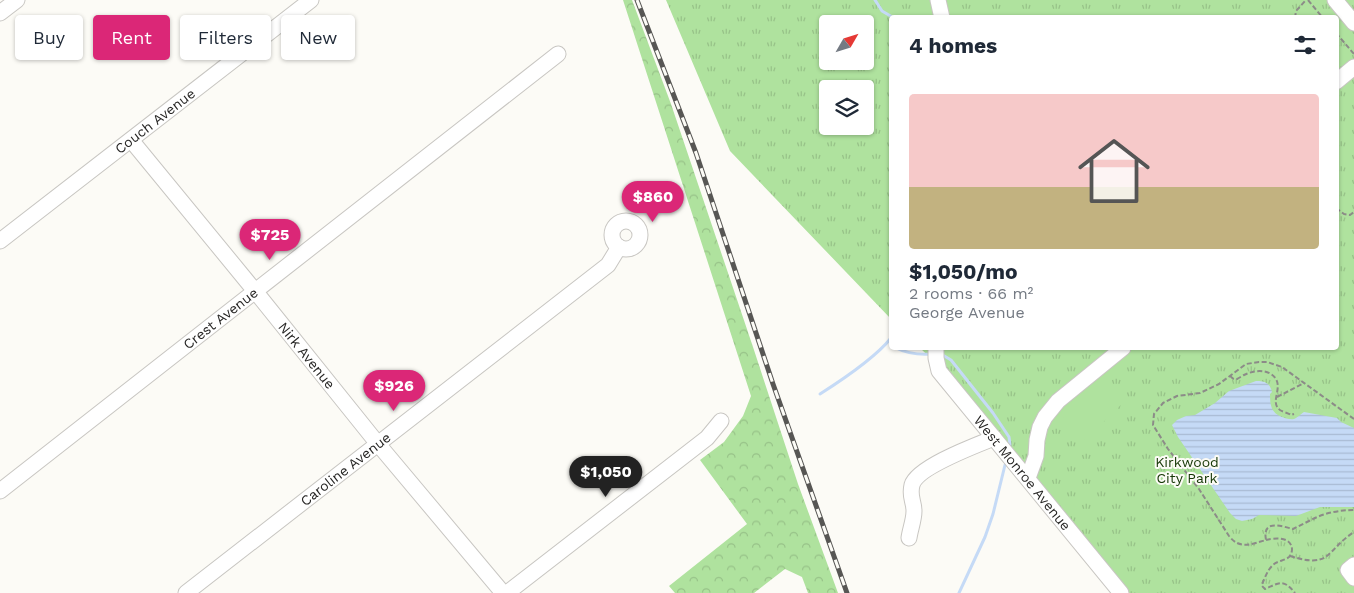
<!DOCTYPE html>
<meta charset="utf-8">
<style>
body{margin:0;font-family:"Work Sans",sans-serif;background:#f6f6f7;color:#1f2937;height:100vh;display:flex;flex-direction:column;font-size:19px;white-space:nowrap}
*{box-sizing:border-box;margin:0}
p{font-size:16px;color:#747a83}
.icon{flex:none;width:28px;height:28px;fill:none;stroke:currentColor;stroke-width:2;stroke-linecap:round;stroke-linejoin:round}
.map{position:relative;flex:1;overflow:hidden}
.details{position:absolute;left:889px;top:15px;width:450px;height:335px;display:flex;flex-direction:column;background:#fff;border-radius:5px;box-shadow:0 1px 4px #0004}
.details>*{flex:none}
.top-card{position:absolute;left:15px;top:15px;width:475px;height:45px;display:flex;gap:10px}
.needle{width:32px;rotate:51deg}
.buttons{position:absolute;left:819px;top:15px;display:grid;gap:10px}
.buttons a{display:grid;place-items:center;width:55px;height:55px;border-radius:5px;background:#fff;box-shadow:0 1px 4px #0004;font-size:25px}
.price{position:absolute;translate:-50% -42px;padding:0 11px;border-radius:18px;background:#db2777;color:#fff;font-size:16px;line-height:32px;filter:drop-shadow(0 1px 2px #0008)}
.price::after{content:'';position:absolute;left:50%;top:30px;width:15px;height:11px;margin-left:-8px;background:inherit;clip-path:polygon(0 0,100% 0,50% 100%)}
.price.current{background:#222;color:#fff}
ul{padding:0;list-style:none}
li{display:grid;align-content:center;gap:10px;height:265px;padding:0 20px}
li span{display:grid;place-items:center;height:155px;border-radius:5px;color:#555}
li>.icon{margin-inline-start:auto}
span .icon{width:90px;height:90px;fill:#fffc;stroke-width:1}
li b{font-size:21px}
h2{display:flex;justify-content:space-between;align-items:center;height:60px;padding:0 20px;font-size:21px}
.chip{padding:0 18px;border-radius:5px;background:#fff;box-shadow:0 1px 4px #0004;font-size:18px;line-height:45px}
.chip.current{background:#db2777;color:#fff}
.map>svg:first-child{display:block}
.forest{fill:url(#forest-crowns)}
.park{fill:url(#park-tufts);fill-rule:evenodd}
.garden{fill:#afe29e}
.water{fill:url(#water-rules)}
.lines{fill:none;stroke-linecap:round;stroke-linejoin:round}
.stream{stroke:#c5daf6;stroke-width:3}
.minor-casing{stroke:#c8c6c2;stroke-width:17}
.path{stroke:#8c8b88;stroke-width:2;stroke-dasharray:5 2.5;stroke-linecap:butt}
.minor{stroke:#fff;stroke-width:15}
.rail-casing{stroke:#575654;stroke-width:5}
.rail{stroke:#fcfbf6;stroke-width:3;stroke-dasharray:9;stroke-linecap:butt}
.labels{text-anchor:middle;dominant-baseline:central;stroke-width:4;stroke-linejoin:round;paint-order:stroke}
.street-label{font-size:14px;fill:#272625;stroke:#fcfbf6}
.park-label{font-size:14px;fill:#153705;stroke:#fcfbf6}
</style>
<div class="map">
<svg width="1354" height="593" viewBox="0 0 1354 593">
<defs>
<pattern id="forest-crowns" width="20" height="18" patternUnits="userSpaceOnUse" patternTransform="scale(1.25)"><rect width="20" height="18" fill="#afe29e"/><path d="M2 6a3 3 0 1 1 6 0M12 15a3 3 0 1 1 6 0" fill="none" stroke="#97c288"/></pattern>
<pattern id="park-tufts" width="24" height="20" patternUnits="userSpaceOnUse" patternTransform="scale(1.25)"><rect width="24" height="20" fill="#afe29e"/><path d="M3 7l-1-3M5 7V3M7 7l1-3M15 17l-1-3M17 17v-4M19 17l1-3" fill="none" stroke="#97c288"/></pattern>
<pattern id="water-rules" width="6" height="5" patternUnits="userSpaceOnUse" patternTransform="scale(1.25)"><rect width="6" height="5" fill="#c5daf6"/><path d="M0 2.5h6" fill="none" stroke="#a9bbd3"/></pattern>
</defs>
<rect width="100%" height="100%" fill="#fcfbf6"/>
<!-- forest -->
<path class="forest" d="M623 0H632L671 104 753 347 798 484 838 593H808L802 577 785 569 754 593H675L669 586 747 524 700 460 724 442 743 416 751 396Z"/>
<!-- park -->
<path class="park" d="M666 0H1354V593H1128L947 374 920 348H1336V18H891V319L730 151ZM828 24H865V61H828ZM828 89H865V126H828Z"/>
<!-- garden -->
<path class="garden" d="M1102 378 1125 401 1085 440 1063 417Z"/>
<!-- water -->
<path class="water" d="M1256 381C1265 381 1270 383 1272 392L1270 394C1270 405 1271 413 1282 417 1285 418 1290 420 1294 419 1297 418 1301 414 1304 412L1337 418 1341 422 1354 428V507H1320L1296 516 1259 515 1252 519 1242 521 1236 519 1230 513 1178 437 1172 425 1177 420 1186 416 1195 415 1215 403 1229 391Z"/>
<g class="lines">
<!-- stream -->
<g class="stream">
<path d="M875 0 882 11 894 18"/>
<path d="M896 348C908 354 919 355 932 354"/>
<path d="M941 354 951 360 993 413 1009 437 1010 445"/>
<path d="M820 394C842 380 875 358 891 338"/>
<path d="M959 593 985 537 993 514 1005 465"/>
</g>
<!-- minor casing -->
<g class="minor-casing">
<g id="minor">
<path d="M938 0 942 18"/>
<path d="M1335 0 1354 23"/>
<path d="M0 13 17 0"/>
<path d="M1336 82 1354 67"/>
<path id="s1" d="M131 140 255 291 378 444 503 593"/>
<circle cx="626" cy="235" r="14"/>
<path id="s2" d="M0 241 311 0"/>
<path id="s3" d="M936 348V358L939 371 1121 593"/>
<path d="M1028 478 1036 456 1037 440 1040 427 1045 417 1058 401 1123 348"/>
<path id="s4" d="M0 491 558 54"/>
<path d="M909 538C910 530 914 520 914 511 914 501 909 497 912 485 917 467 977 445 994 438"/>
<path d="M1354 565 1348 570 1354 578"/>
<path id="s5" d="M186 593 608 265 619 247"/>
<path d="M507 593 707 438 721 421"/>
</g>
</g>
<!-- path -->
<g class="path">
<path d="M1308 0 1323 18"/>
<path d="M1295 18 1296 11 1306 0"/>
<path d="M1336 33 1354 54"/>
<path d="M1336 208 1344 214 1350 215 1354 212"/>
<path d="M1230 376C1233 378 1233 380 1237 379 1239 378 1242 376 1244 375 1252 371 1263 369 1271 374 1287 385 1268 401 1280 410 1283 412 1288 413 1291 415L1294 414"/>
<path d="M1277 397 1304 383"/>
<path d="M1354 419 1282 367 1267 362H1259L1246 364 1219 384 1200 393 1177 396 1163 403 1154 414 1153 425 1168 449 1199 489 1229 536C1240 550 1251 544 1266 540 1262 519 1281 526 1293 529 1299 526 1305 523 1311 520 1324 513 1339 510 1354 510"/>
<path d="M1266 540C1274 538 1291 536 1292 549 1292 552 1291 555 1289 557 1284 561 1276 561 1272 566 1267 571 1265 578 1262 584V586L1265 589C1279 583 1283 578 1295 593"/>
<path d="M1290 556C1332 569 1325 551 1354 532"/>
</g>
<!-- minor -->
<use href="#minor" class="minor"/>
<!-- rail casing -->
<g class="rail-casing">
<path id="rail" d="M637 0 696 153 773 384 847 593"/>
</g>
<!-- rail -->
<use href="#rail" class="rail"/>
</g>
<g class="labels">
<!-- street labels -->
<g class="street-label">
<text stroke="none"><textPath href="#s2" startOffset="196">Couch Avenue</textPath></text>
<text stroke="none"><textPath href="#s4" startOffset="280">Crest Avenue</textPath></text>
<text stroke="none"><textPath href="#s1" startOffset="278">Nirk Avenue</textPath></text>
<text stroke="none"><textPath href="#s5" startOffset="202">Caroline Avenue</textPath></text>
<text stroke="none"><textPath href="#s3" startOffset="155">West Monroe Avenue</textPath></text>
</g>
<!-- park labels -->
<g class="park-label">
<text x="1187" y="462">Kirkwood<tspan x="1187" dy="16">City Park</tspan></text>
</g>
</g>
</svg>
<div class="buttons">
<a><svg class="needle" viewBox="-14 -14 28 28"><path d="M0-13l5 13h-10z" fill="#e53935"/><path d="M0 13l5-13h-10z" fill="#747a83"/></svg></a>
<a><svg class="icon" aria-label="layers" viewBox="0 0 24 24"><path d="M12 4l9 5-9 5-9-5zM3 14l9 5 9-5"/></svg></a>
</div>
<b class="price" style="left:653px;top:223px">$860</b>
<b class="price" style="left:270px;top:261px">$725</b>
<b class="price" style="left:394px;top:412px">$926</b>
<b class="price current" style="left:606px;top:498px">$1,050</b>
<div class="top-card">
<a class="chip">Buy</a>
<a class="chip current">Rent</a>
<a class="chip">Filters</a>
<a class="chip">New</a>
</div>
<section class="details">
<h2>4 homes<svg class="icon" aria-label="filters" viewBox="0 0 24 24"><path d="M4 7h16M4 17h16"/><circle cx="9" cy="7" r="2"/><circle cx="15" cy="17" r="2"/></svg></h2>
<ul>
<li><span style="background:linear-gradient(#f6c9c9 60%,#c2b280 0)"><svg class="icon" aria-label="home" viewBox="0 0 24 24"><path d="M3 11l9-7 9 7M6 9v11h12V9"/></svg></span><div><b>$1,050/mo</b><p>2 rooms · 66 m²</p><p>George Avenue</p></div></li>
</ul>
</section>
</div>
